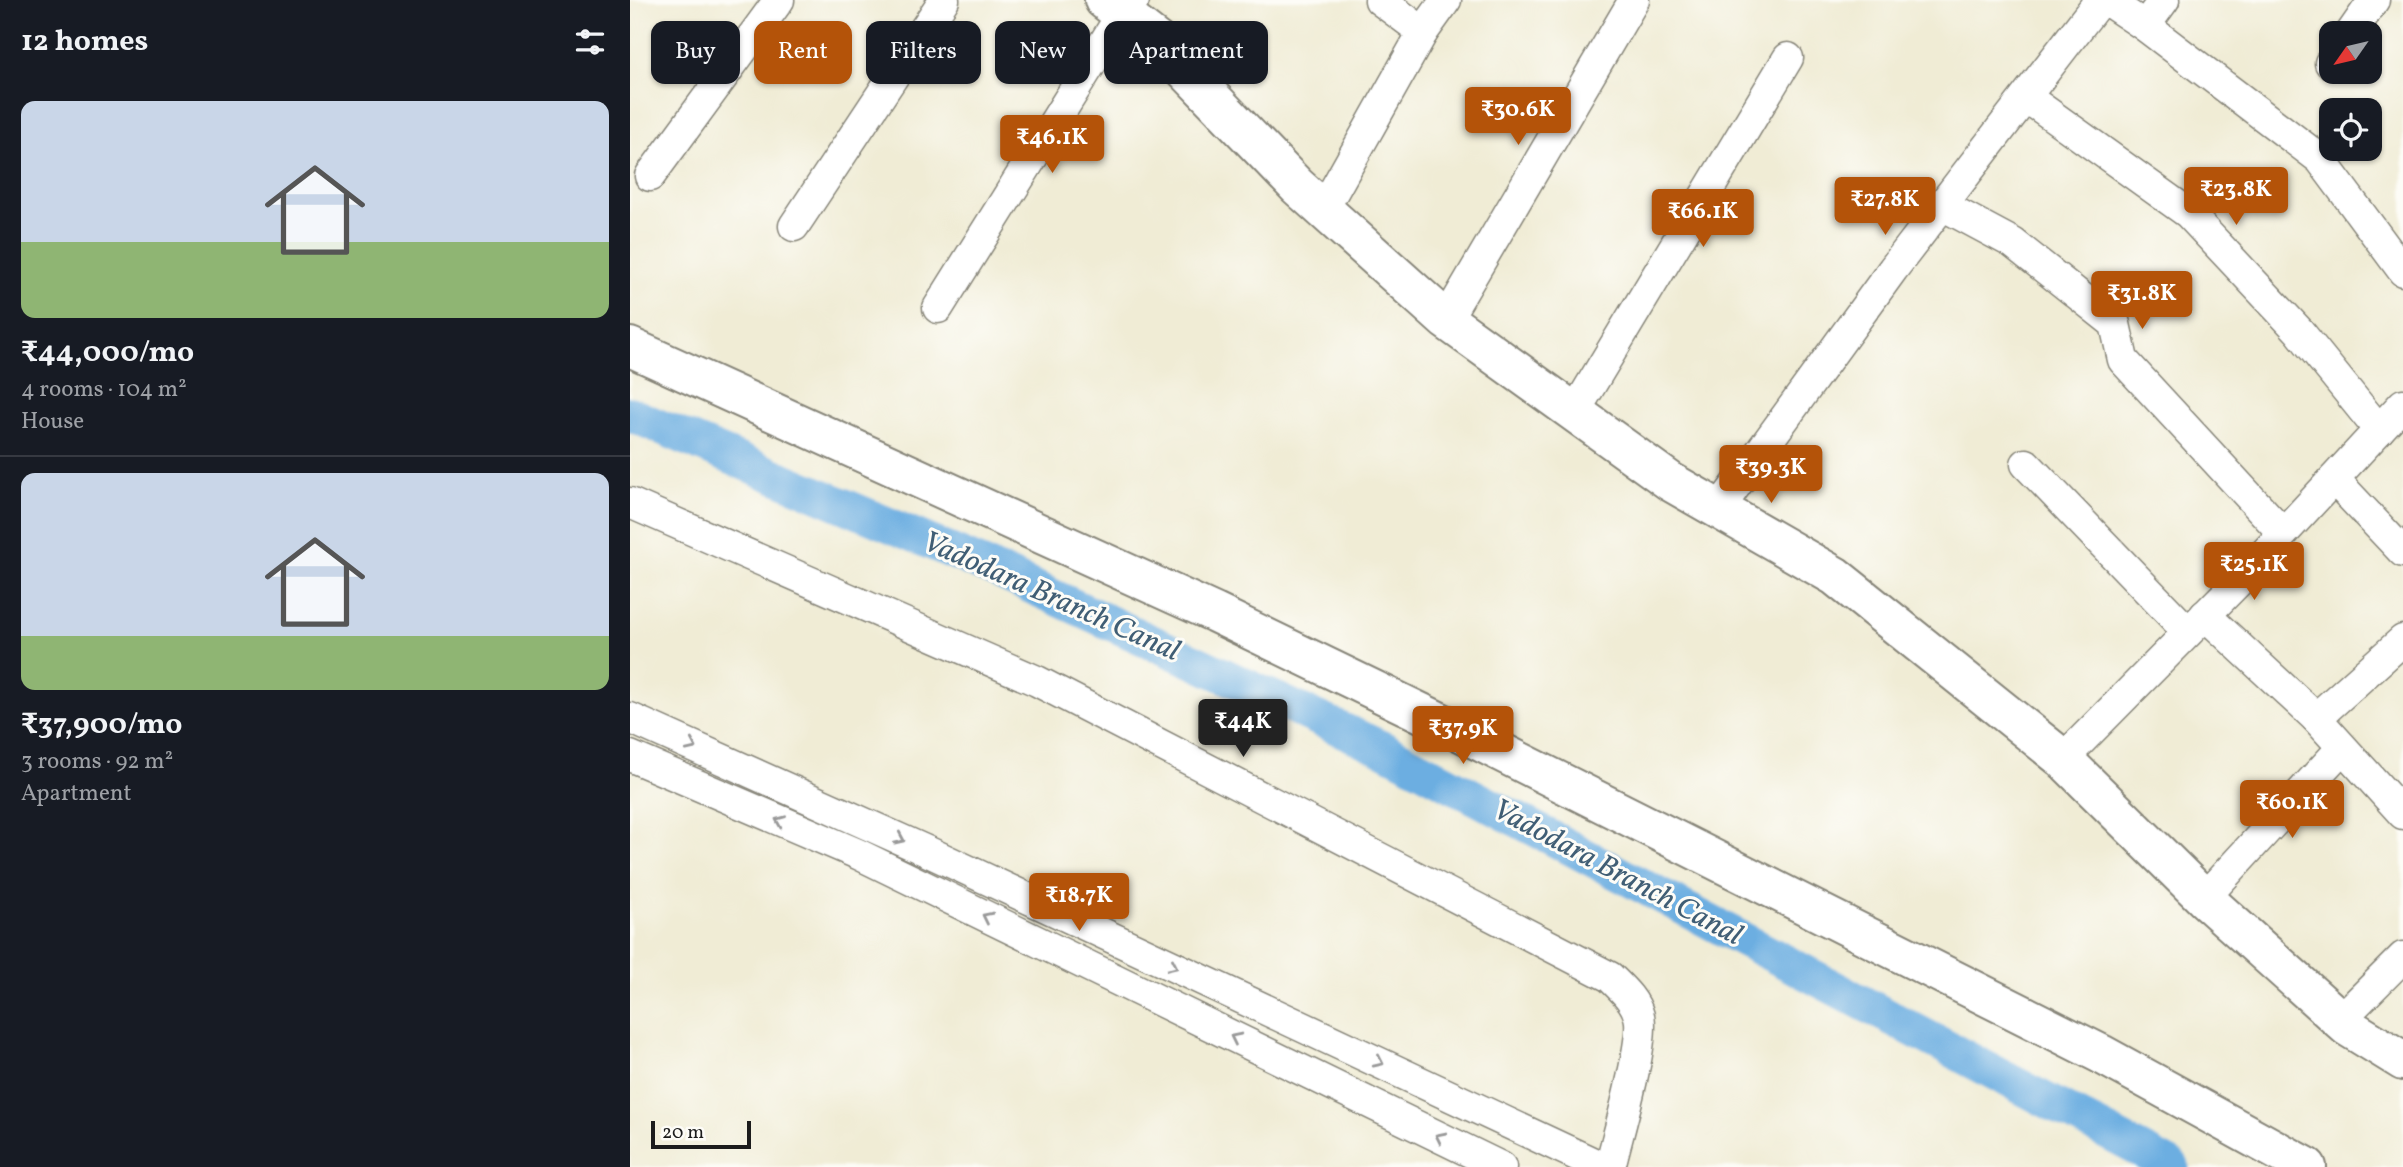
<!DOCTYPE html>
<meta charset="utf-8">
<style>
body{margin:0;font-family:Vollkorn,serif;background:#242831;color:#f1f3f6;height:100vh;display:flex;flex-direction:column;font-size:26px;white-space:nowrap}
*{box-sizing:border-box;margin:0}
p{font-size:23px;color:#9ea1a6}
.icon{flex:none;width:38px;height:38px;fill:none;stroke:currentColor;stroke-width:2;stroke-linecap:round;stroke-linejoin:round}
.map{position:relative;flex:1;overflow:hidden}
.drawer{display:flex;flex-direction:column;background:#171b24;width:630px}
.drawer>*{flex:none}
.hud{position:absolute;left:21px;top:21px;width:665px;height:63px;display:flex;gap:14px}
.needle{width:46px;rotate:236deg}
.tools{position:absolute;left:1689px;top:21px;display:grid;gap:14px}
.tools a{display:grid;place-items:center;width:63px;height:63px;border-radius:14px;background:#171b24;box-shadow:0 2px 5px #0004;font-size:35px}
.scale{position:absolute;left:21px;bottom:18px;width:100px;box-sizing:border-box;padding-left:7px;border:4px solid #1c1c1c;border-top:0;font-size:19px;line-height:24px;white-space:nowrap;color:#1c1c1c;-webkit-text-stroke:5px #fdfcf7;paint-order:stroke}
.price{position:absolute;translate:-50% -60px;padding:0 16px;border-radius:7px;background:#b45309;color:#fff;font-size:23px;line-height:46px;filter:drop-shadow(0 2px 4px #0008)}
.price::after{content:'';position:absolute;left:50%;top:42px;width:21px;height:16px;margin-left:-10px;background:inherit;clip-path:polygon(0 0,100% 0,50% 100%)}
.price.on{background:#222;color:#fff}
ul{padding:0;list-style:none}
li{display:grid;align-content:center;gap:14px;height:371px;padding:0 21px}
li+li{border-top:2px solid #363941}
li span{display:grid;place-items:center;height:217px;border-radius:14px;color:#555}
li>.icon{margin-inline-start:auto}
span .icon{width:126px;height:126px;fill:#fffc;stroke-width:1}
li b{font-size:30px}
h2{display:flex;justify-content:space-between;align-items:center;height:84px;padding:0 21px;font-size:30px}
.pill{padding:0 24px;border-radius:14px;background:#171b24;box-shadow:0 2px 5px #0004;font-size:24px;line-height:63px}
.pill.on{background:#b45309;color:#fff}
main{display:flex;flex:1;min-height:0}
.map>svg:first-child{display:block}
.lines{fill:none;stroke-linecap:round;stroke-linejoin:round}
.canal{stroke:#6caee1;stroke-width:35}
.street-casing{stroke:#868478;stroke-width:33}
.secondary-casing{stroke:#868478;stroke-width:42}
.street{stroke:#fff;stroke-width:30}
.secondary{stroke:#fff;stroke-width:38}
.oneway{stroke:#999}
.labels{text-anchor:middle;dominant-baseline:central;stroke-width:6;stroke-linejoin:round;paint-order:stroke}
.water-label{font-size:30px;font-style:italic;fill:#405e75;stroke:#fdfcf7}
</style>
<main>
<section class="drawer">
<h2>12 homes<svg class="icon" aria-label="filters" viewBox="0 0 24 24"><path d="M4 7h16M4 17h16"/><circle cx="9" cy="7" r="2"/><circle cx="15" cy="17" r="2"/></svg></h2>
<ul>
<li><span style="background:linear-gradient(#c9d6e8 65%,#8fb573 0)"><svg class="icon" aria-label="home" viewBox="0 0 24 24"><path d="M3 11l9-7 9 7M6 9v11h12V9"/></svg></span><div><b>₹44,000/mo</b><p>4 rooms · 104 m²</p><p>House</p></div></li>
<li><span style="background:linear-gradient(#c9d6e8 75%,#8fb573 0)"><svg class="icon" aria-label="home" viewBox="0 0 24 24"><path d="M3 11l9-7 9 7M6 9v11h12V9"/></svg></span><div><b>₹37,900/mo</b><p>3 rooms · 92 m²</p><p>Apartment</p></div></li>
</ul>
</section>
<div class="map">
<svg width="1773" height="1167" viewBox="0 0 1773 1167">
<rect width="100%" height="100%" fill="#fdfcf7"/>
<filter id="ink" filterUnits="userSpaceOnUse"><feTurbulence type="fractalNoise" baseFrequency=".0143" numOctaves="2"/><feDisplacementMap in="SourceGraphic" scale="14" xChannelSelector="R" yChannelSelector="G"/><feConvolveMatrix kernelMatrix="1 2 1 2 8 2 1 2 1" color-interpolation-filters="sRGB"/></filter>
<filter id="wash" filterUnits="userSpaceOnUse"><feTurbulence type="fractalNoise" baseFrequency=".00686" numOctaves="4" result="noise"/><feDisplacementMap in="SourceGraphic" scale="28" xChannelSelector="R" yChannelSelector="G"/><feGaussianBlur stdDeviation="1.57" result="paint"/><feColorMatrix in="noise" values="0 0 0 0 0 0 0 0 0 0 0 0 0 0 0 0 0 1.4 0 .05"/><feComposite in="paint" operator="in"/></filter>
<g filter="url(#wash)">
<rect width="100%" height="100%" fill="#f0ecd5"/>
<g class="lines">
<!-- canal -->
<path class="canal" d="M0 414 372 573 756 750 1542 1167"/>
</g>
</g>
<g filter="url(#ink)">
<g class="lines">
<!-- street casing -->
<g class="street-casing">
<g id="street">
<path d="M1476 0 1515 26 1690 159 1773 271"/>
<path d="M1515 26 1534 0"/>
<path d="M793 32 816 0"/>
<path d="M1721 33 1744 0"/>
<path d="M1700 63 1701 62"/>
<path d="M1396 97 1558 213 1669 331 1749 430"/>
<path d="M20 176 149 0"/>
<path d="M1312 205 1383 243 1485 324 1493 360 1653 533"/>
<path d="M693 210 793 32 750 0"/>
<path d="M164 226 314 0"/>
<path d="M308 308 492 14 504 0"/>
<path d="M816 320 1004 0"/>
<path d="M944 413 1158 58"/>
<path d="M1396 464 1558 632"/>
<path d="M1704 479 1773 552"/>
<path d="M0 503 407 681 980 977C991 988 1005 1000 1009 1016 1016 1040 987 1137 980 1167"/>
<path d="M1088 510 1263 269 1470 0"/>
<path d="M1575 615 1686 718 1773 814"/>
<path d="M0 718 301 853 972 1167"/>
<path d="M1686 718 1773 640"/>
<path d="M0 756 228 854 871 1167"/>
<path d="M1433 759 1611 579 1773 404"/>
<path d="M1574 898 1712 748"/>
<path d="M1710 1020 1773 957"/>
</g>
</g>
<!-- secondary casing -->
<g class="secondary-casing">
<g id="secondary">
<path d="M474 0 527 41 667 186 816 320 1041 482 1205 576 1433 759 1574 898 1718 1027 1773 1061"/>
<path d="M0 347 585 613 835 734 1471 1054 1677 1167"/>
</g>
</g>
<!-- street -->
<use href="#street" class="street"/>
<!-- secondary -->
<use href="#secondary" class="secondary"/>
</g>
<!-- one-way arrows -->
<defs><path id="oneway-chevron" d="M-2-3.5L2.5 0L-2 3.5" fill="none" stroke-width="1.6" stroke-linecap="round" stroke-linejoin="round" transform="scale(1.75)"/></defs>
<g class="oneway">
<use href="#oneway-chevron" transform="translate(62 746) rotate(24)"/>
<use href="#oneway-chevron" transform="translate(150 821) rotate(-157)"/>
<use href="#oneway-chevron" transform="translate(270 839) rotate(24)"/>
<use href="#oneway-chevron" transform="translate(357 917) rotate(-154)"/>
<use href="#oneway-chevron" transform="translate(543 966) rotate(25)"/>
<use href="#oneway-chevron" transform="translate(605 1038) rotate(-154)"/>
<use href="#oneway-chevron" transform="translate(749 1062) rotate(25)"/>
<use href="#oneway-chevron" transform="translate(810 1137) rotate(-154)"/>
</g>
</g>
<g class="labels">
<!-- water labels -->
<g class="water-label">
<text transform="translate(421 597) rotate(24)">Vadodara Branch Canal</text>
<text transform="translate(987 873) rotate(28)">Vadodara Branch Canal</text>
</g>
</g>
</svg>
<div class="tools">
<a><svg class="needle" viewBox="-14 -14 28 28"><path d="M0-13l5 13h-10z" fill="#e53935"/><path d="M0 13l5-13h-10z" fill="#9ea1a6"/></svg></a>
<a><svg class="icon" aria-label="locate" viewBox="0 0 24 24"><circle cx="12" cy="12" r="6"/><path d="M12 2v4M12 18v4M2 12h4M18 12h4"/></svg></a>
</div>
<div class="scale">20 m</div>
<b class="price" style="left:888px;top:147px">₹30.6K</b>
<b class="price" style="left:422px;top:175px">₹46.1K</b>
<b class="price" style="left:1606px;top:227px">₹23.8K</b>
<b class="price" style="left:1255px;top:237px">₹27.8K</b>
<b class="price" style="left:1073px;top:249px">₹66.1K</b>
<b class="price" style="left:1512px;top:331px">₹31.8K</b>
<b class="price" style="left:1141px;top:505px">₹39.3K</b>
<b class="price" style="left:1624px;top:602px">₹25.1K</b>
<b class="price on" style="left:613px;top:759px">₹44K</b>
<b class="price" style="left:833px;top:766px">₹37.9K</b>
<b class="price" style="left:1662px;top:840px">₹60.1K</b>
<b class="price" style="left:449px;top:933px">₹18.7K</b>
<div class="hud">
<a class="pill">Buy</a>
<a class="pill on">Rent</a>
<a class="pill">Filters</a>
<a class="pill">New</a>
<a class="pill">Apartment</a>
</div>
</div>
</main>
